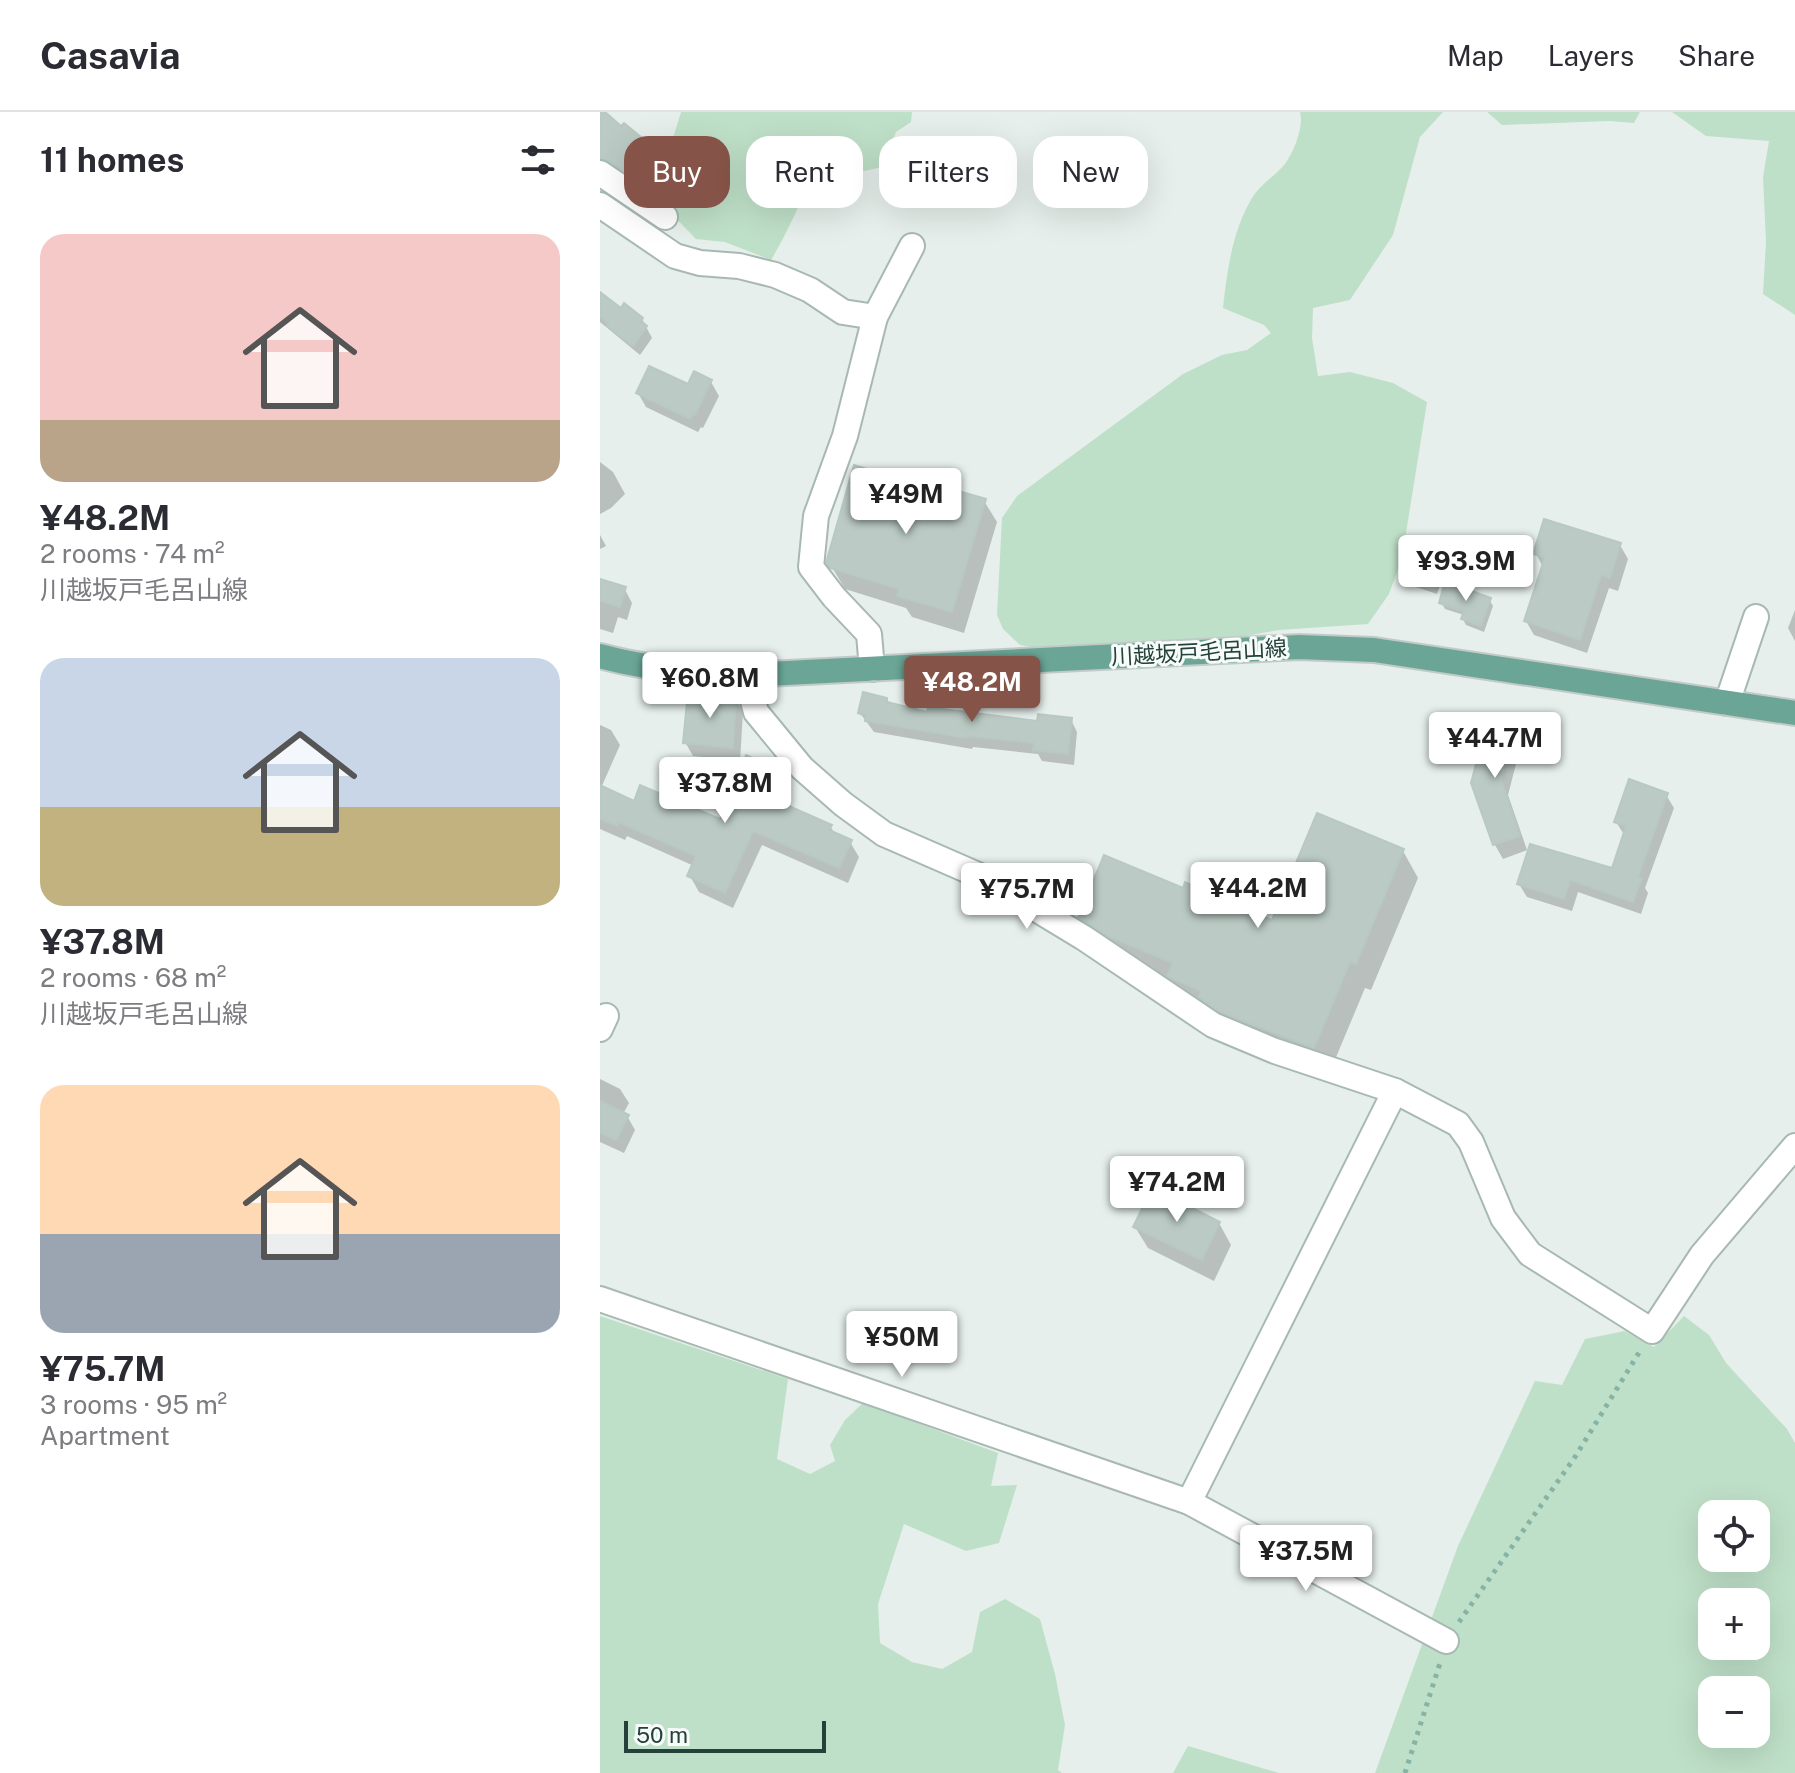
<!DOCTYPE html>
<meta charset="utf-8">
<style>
body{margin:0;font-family:"Public Sans","Noto Sans JP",sans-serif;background:#f7f7f7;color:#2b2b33;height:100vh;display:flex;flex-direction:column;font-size:30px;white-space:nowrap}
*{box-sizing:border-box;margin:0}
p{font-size:26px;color:#7c7c81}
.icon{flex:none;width:44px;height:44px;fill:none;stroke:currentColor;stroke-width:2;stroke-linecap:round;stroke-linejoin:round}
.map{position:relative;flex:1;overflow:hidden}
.panel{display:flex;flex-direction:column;background:#fff;width:600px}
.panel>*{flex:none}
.guide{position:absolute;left:24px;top:24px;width:760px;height:72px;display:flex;gap:16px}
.tools{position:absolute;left:1098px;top:1388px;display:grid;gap:16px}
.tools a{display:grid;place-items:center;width:72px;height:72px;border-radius:16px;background:#fff;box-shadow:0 8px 32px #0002;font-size:40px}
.scale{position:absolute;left:24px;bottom:20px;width:202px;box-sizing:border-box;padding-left:8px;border:4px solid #24423a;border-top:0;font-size:22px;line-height:28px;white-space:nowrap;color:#24423a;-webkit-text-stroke:6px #f7fbf9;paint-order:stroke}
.price{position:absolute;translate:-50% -68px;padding:0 18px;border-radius:8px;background:#fff;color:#222;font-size:26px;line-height:52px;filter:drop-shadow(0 2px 4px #0008)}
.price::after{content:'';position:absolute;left:50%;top:48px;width:24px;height:18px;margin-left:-12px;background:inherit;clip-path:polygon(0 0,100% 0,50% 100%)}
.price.selected{background:#855347;color:#fff}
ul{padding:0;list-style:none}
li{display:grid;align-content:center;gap:16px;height:424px;padding:0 40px}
li span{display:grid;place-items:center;height:248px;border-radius:24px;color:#555}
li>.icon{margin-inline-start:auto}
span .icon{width:144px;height:144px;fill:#fffc;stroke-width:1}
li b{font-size:34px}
h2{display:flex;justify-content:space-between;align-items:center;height:96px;padding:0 40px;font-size:34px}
.tag{padding:0 28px;border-radius:24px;background:#fff;box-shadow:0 8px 32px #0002;font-size:28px;line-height:72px}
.tag.selected{background:#855347;color:#fff}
header{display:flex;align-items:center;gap:48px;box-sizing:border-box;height:112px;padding:0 40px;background:#fff;border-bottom:2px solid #e1e1e2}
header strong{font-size:38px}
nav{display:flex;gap:44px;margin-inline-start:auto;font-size:28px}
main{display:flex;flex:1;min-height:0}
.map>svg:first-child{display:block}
.green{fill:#bfe0c8;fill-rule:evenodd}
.shadow{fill:#0003}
.building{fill:#bbcac4;stroke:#b8c9c2;stroke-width:2}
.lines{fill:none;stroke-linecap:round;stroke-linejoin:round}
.minor-casing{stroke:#a8b8b2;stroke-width:28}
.major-casing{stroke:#c2cac8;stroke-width:28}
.path{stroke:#86b3a5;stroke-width:5;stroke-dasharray:4 6;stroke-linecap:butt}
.minor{stroke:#fff;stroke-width:24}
.major{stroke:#6aa596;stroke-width:24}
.labels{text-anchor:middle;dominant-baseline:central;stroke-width:6;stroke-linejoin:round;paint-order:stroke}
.street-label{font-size:22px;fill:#24423a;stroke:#f7fbf9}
</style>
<header>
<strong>Casavia</strong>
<nav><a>Map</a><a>Layers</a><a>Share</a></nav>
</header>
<main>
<section class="panel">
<h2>11 homes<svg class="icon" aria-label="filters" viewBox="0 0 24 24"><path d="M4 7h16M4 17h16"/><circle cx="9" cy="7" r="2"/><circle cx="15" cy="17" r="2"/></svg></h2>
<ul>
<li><span style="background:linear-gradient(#f6c9c9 75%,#b9a48a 0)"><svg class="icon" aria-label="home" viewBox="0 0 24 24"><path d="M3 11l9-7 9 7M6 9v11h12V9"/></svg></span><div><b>¥48.2M</b><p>2 rooms · 74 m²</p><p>川越坂戸毛呂山線</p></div></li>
<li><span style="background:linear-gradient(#c9d6e8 60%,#c2b280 0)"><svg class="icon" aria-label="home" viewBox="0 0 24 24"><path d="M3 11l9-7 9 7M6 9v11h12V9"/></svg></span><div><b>¥37.8M</b><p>2 rooms · 68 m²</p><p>川越坂戸毛呂山線</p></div></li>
<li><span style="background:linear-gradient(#ffd9b3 60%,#9aa5b1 0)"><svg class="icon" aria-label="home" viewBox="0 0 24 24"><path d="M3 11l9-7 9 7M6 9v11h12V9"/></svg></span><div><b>¥75.7M</b><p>3 rooms · 95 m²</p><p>Apartment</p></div></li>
</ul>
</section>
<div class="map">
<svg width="1195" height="1661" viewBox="0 0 1195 1661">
<rect width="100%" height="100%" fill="#e6efeb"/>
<!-- green -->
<g class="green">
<path d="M81 0H312L311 10 296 20 282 55 260 60 224 45C204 79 191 115 171 148L125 130 96 127 61 91 65 52Z"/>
<path d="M700 0H843L820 25 793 123 750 188 713 196 712 226 718 264 750 260 793 271 827 290 802 446 789 482 768 512 679 518 600 532 556 529 446 538 420 533 403 517 397 503 402 406 417 384 583 262 622 243 647 238 671 221 664 213 623 196C627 158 633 115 654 83 662 71 676 63 685 52 694 40 704 14 700 0Z"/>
<path d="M887 0H1040L1034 11 1009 9 902 13Z"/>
<path d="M1072 0H1195V203L1163 182 1166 130 1163 65 1169 29 1106 24Z"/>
<path d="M0 1204 188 1267 177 1347 210 1362 235 1349 230 1333 245 1308 263 1291 398 1341 391 1374 417 1373 399 1431 366 1439 304 1412 278 1492 280 1531 312 1550 342 1557 372 1540 380 1500 405 1487 440 1507 455 1562 465 1613 458 1658 462 1661H0Z"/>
<path d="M1084 1204 1109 1223 1126 1251 1187 1317 1195 1331V1661H775L858 1434 935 1269 962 1273 985 1227 1025 1219 1054 1235ZM1112 1402H1156V1446H1112ZM1112 1490H1156V1534H1112ZM1112 1578H1156V1622H1112Z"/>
<path d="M588 1634 679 1661H573Z"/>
</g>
<!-- shadow -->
<g class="shadow">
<path d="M0 0 45 32 52 45 51 48 58 60 42 78 0 56Z"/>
<path d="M0 182 21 198 42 207 52 226 40 243 0 210Z"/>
<path d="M111 270 119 284 103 316 101 315 98 320 46 295 38 281Z"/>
<path d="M0 350 13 360 25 382 11 396 0 402Z"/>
<path d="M331 379 384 389 397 410 364 521 312 505 306 496 245 477 229 450Z"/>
<path d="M0 423 6 434 0 437Z"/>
<path d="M1020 433 1028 447 1018 479 1009 476 987 541 934 523 926 509 943 455 936 442Z"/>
<path d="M841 452 845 458 837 482 813 474 810 468Z"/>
<path d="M0 470 24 476 32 491 27 508 18 505 13 521 0 517Z"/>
<path d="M889 487 893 494 884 520 866 513 863 507 864 503 845 497 841 490Z"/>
<path d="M1195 498V529L1188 516Z"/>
<path d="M135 586 143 600 140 649 93 644 85 630Z"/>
<path d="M286 588 289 592 328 602 439 611 471 608 477 620 474 653 442 649 438 642 373 635 372 637 274 620 260 601Z"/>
<path d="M915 611 923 625 908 683 927 738 903 747 895 733 873 671Z"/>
<path d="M0 613 11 618 20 633 1 676 35 691 121 710 174 657 182 673 177 691 230 714 236 723 250 730 259 745 248 771 162 733 133 796 99 780 90 764 94 754 27 724 25 728 0 717Z"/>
<path d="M1066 683 1074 696 1045 776 1048 781 1041 802 978 780 972 799 927 785 919 772 1013 758 1025 724 1016 710Z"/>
<path d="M803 739 818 766 771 878 765 876 729 962 585 891 574 871 526 851 496 832 480 805 584 779 674 810Z"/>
<path d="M0 967 20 977 29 991 23 1002 27 1004 35 1018 24 1041 0 1030Z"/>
<path d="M619 1111 631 1133 614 1169 548 1136 535 1115Z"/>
</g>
<!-- building -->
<g class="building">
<path d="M0 0H5L21 14 24 11 47 30 42 37 52 46 34 66 8 49 0 46Z"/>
<path d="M0 180 21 196 24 191 43 206 41 209 47 214 33 234 7 214 9 212 0 205Z"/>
<path d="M49 254 88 272 94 259 112 268 95 303 93 302 90 307 36 281Z"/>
<path d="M254 353 329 376 331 371 386 387 352 500 297 484 299 477 230 456 226 451Z"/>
<path d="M944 407 1021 431 1010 466 1001 463 980 528 924 509 945 445 933 442Z"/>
<path d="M816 441 843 450 834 477 807 468Z"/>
<path d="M0 467 26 475 20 495 0 489Z"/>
<path d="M845 469 891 486 881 514 861 507 864 499 839 491Z"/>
<path d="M88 579 136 584 133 636 83 631Z"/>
<path d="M263 580 287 586V590L327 600 328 595 437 609 438 602 472 606 468 642 433 638 434 631 367 624 366 626 265 609 266 604 258 601Z"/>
<path d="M889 603 916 610 901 667 920 724 893 733 871 671Z"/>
<path d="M146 643 175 656 166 684 232 713 229 718 252 728 239 756 153 719 125 781 87 764 96 744 18 710 17 714 0 707V673L34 689 40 673 120 707Z"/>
<path d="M1029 667 1068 681 1038 765 1042 766 1033 790 970 768 964 787 917 772 930 732 1012 756 1026 714 1014 710Z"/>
<path d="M717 701 804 737 756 852 750 850 714 936 620 900 599 885 601 879 567 864 573 851 508 824 478 805 504 743 583 776 585 770 672 808Z"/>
<path d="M0 989 29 1003 16 1028 0 1021Z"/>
<path d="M552 1076 620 1110 602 1148 533 1115Z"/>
</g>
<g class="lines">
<!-- minor casing -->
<g class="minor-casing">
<g id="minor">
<path d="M0 61 65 105"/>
<path d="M0 93 75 144 100 151 139 154 175 163 210 178 243 200 275 205"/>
<path d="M272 557 269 522 234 485 211 455 216 404 245 324 275 205 312 134"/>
<path d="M146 563 156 600 202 656 243 692 284 722 385 766 484 826 613 913 675 939 795 979 858 1012 871 1030 903 1106 930 1142 1052 1219 1102 1143 1195 1034"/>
<path d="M1127 591 1156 505"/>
<path d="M0 917 6 904"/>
<path d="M0 1187 589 1390 846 1529"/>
<path d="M589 1390 795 979"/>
</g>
</g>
<!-- major casing -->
<g class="major-casing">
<path id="major" d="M0 544C48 557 97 561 146 563L699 535 774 538 1195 601"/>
</g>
<!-- path -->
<g class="path">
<path d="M859 1510 975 1345 1040 1239"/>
<path d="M805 1661 840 1551"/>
</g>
<!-- minor -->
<use href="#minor" class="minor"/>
<!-- major -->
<use href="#major" class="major"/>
</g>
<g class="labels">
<!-- street labels -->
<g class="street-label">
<text transform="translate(599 540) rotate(-3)">川越坂戸毛呂山線</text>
</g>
</g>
</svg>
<div class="tools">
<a><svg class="icon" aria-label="locate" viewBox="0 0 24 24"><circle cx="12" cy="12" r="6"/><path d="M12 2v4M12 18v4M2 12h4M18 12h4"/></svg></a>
<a>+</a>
<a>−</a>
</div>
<div class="scale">50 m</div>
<b class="price" style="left:306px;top:424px">¥49M</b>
<b class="price" style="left:866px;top:491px">¥93.9M</b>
<b class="price" style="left:110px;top:608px">¥60.8M</b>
<b class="price selected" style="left:372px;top:612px">¥48.2M</b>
<b class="price" style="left:895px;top:668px">¥44.7M</b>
<b class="price" style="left:125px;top:713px">¥37.8M</b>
<b class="price" style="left:658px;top:818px">¥44.2M</b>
<b class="price" style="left:427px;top:819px">¥75.7M</b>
<b class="price" style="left:577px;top:1112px">¥74.2M</b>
<b class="price" style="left:302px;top:1267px">¥50M</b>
<b class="price" style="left:706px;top:1481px">¥37.5M</b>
<div class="guide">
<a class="tag selected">Buy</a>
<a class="tag">Rent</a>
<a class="tag">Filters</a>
<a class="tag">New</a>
</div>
</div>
</main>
